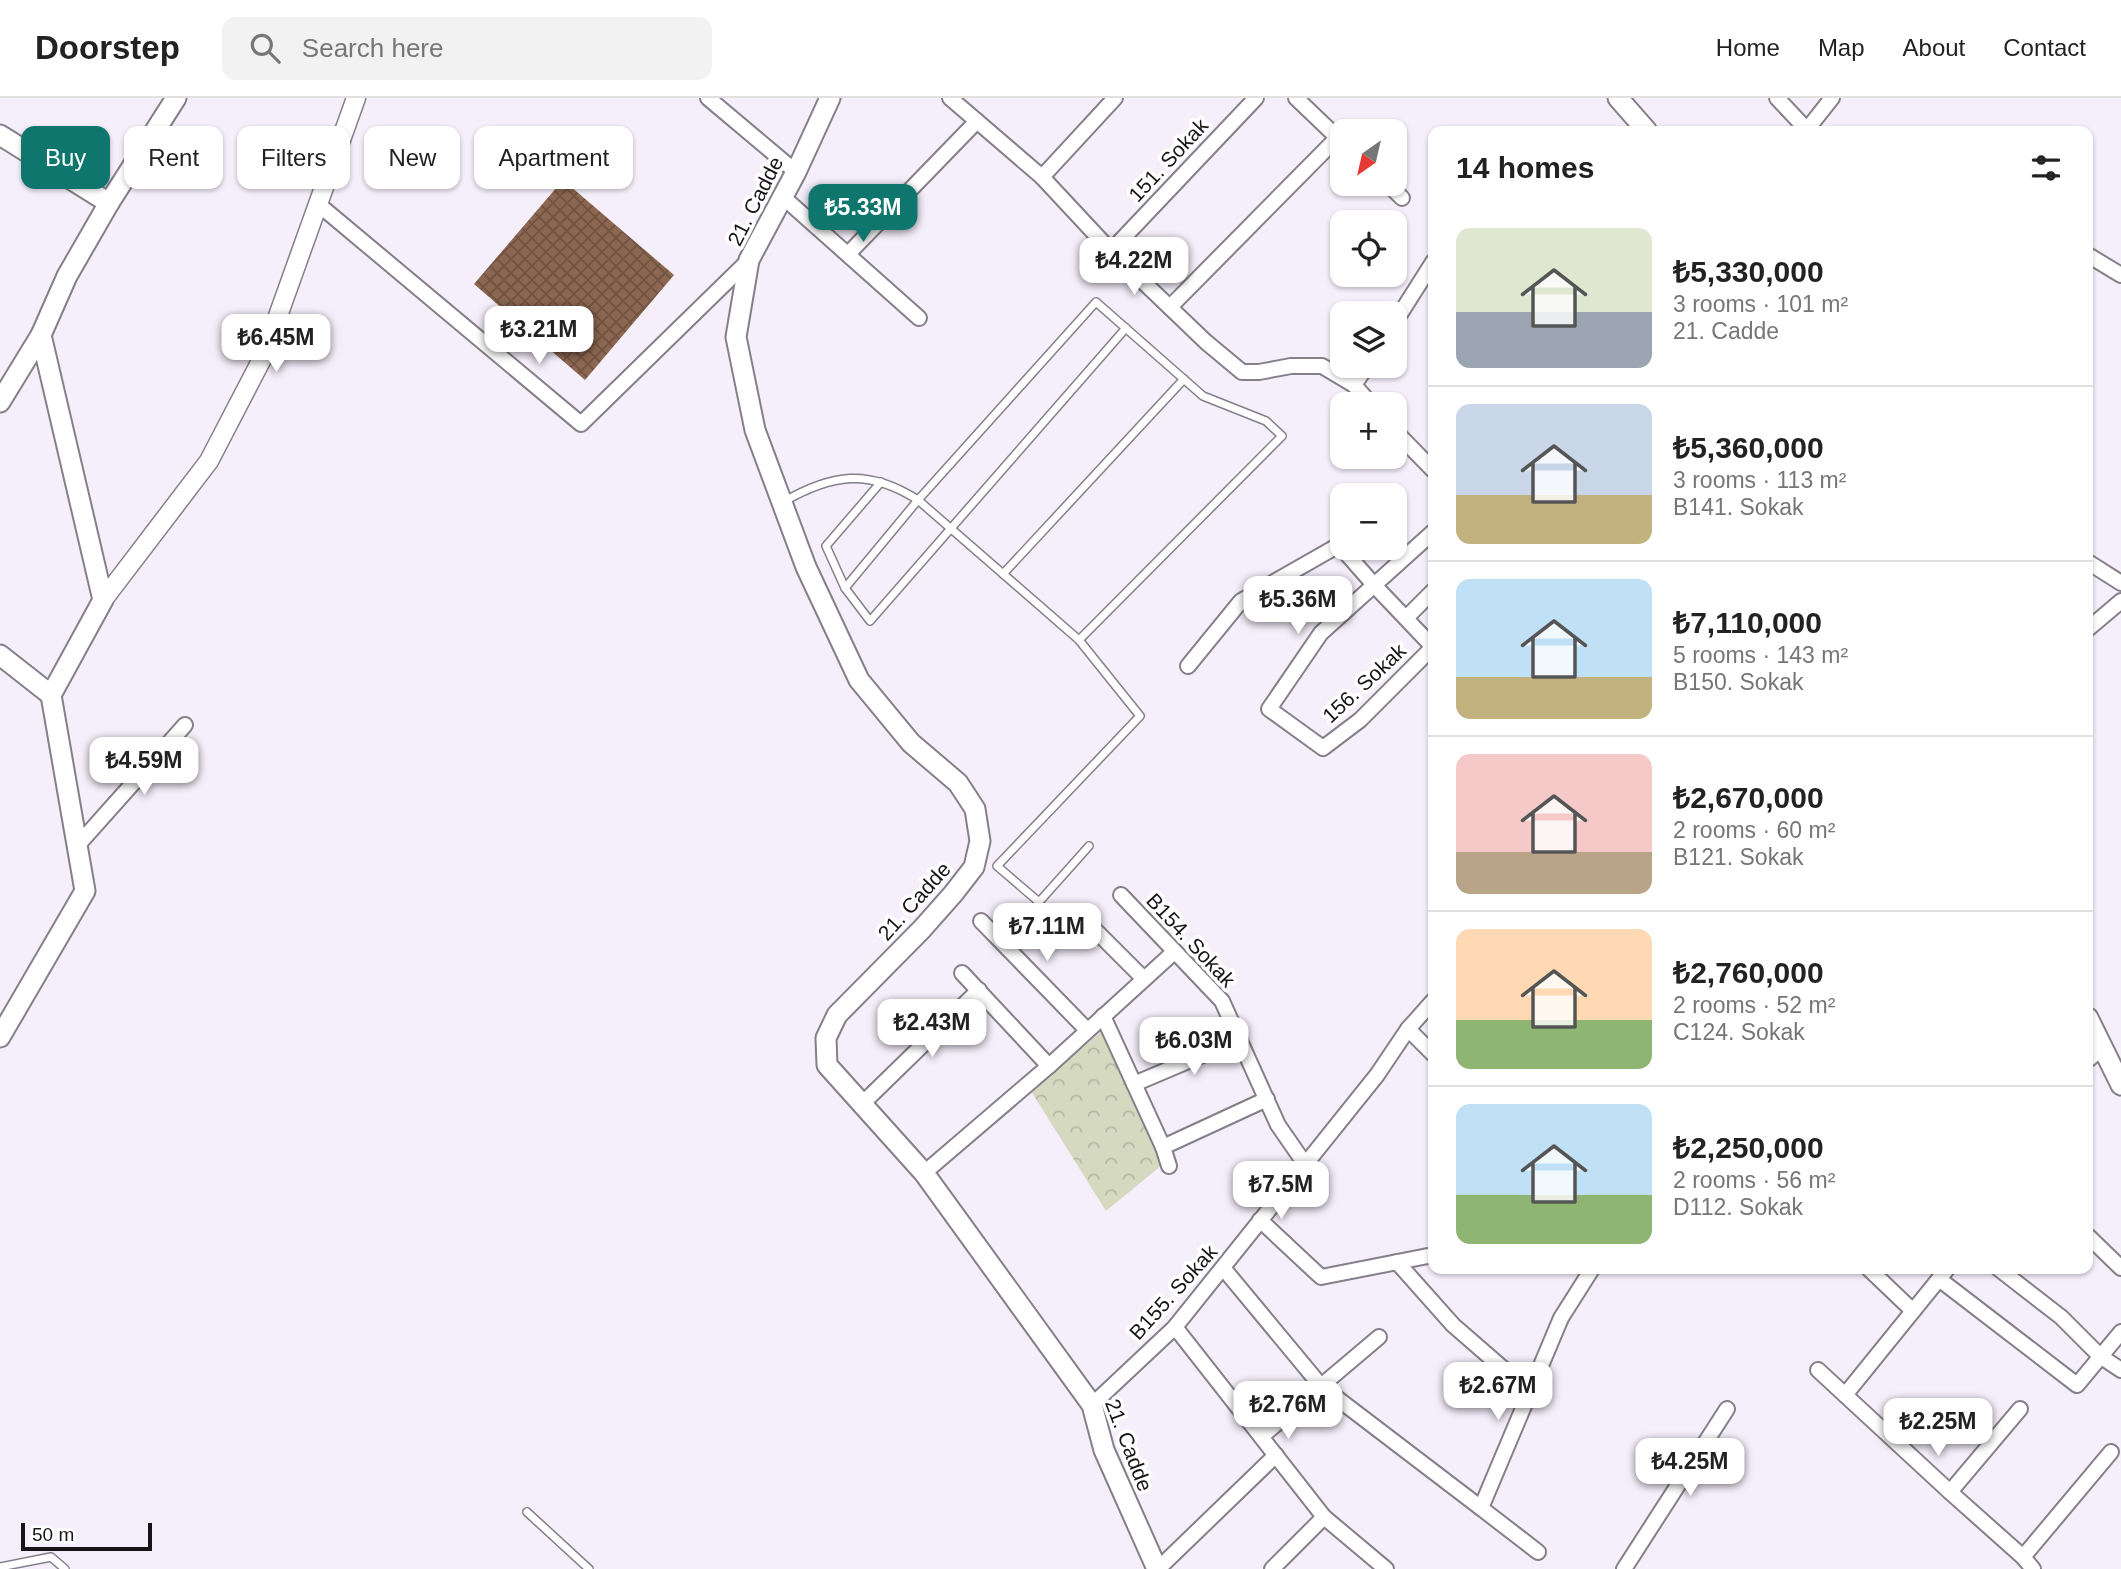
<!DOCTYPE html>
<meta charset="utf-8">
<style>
body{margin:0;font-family:Helvetica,sans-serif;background:#f2f2f2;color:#222;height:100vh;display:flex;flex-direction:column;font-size:26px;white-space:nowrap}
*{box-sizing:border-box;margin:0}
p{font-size:23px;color:#767676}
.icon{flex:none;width:38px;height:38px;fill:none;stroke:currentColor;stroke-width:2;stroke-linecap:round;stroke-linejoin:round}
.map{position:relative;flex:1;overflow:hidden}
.panel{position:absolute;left:1428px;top:28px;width:665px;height:1148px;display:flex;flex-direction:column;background:#fff;border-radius:14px;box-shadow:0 2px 5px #0004}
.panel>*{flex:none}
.guide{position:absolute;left:21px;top:28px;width:665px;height:63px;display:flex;gap:14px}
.needle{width:46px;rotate:214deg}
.fabs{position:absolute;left:1330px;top:21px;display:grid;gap:14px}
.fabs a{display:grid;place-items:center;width:77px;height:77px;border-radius:14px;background:#fff;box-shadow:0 2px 5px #0004;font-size:35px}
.scale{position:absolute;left:21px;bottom:18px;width:131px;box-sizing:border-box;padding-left:7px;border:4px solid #171418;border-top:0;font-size:19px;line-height:24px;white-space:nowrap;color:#171418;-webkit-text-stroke:5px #fff;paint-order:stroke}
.price{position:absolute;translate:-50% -60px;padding:0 16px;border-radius:14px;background:#fff;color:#222;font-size:23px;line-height:46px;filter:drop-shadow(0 2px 4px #0008)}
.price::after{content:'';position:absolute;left:50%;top:42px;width:21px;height:16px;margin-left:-10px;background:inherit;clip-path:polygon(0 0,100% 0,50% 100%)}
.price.selected{background:#0f766e;color:#fff}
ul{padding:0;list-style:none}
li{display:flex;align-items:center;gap:21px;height:175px;padding:0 28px}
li+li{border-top:2px solid #e0e0e0}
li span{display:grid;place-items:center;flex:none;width:196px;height:140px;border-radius:14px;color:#555}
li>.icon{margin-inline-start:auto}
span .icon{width:84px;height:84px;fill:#fffc;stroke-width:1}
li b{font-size:30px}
h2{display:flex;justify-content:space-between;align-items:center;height:84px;padding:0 28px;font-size:30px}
.chip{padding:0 24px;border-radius:14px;background:#fff;box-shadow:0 2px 5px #0004;font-size:24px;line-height:63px}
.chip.selected{background:#0f766e;color:#fff}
header{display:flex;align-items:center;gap:42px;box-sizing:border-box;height:98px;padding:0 35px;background:#fff;border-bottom:2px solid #e0e0e0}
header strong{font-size:33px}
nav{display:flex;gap:38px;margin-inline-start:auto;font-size:24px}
.search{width:490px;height:63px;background:#f2f2f2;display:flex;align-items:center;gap:18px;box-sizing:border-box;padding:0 24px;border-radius:14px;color:#767676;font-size:26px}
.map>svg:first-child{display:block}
.park{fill:url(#park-crowns)}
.building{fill:url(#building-cross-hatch)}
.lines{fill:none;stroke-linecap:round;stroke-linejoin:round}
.service-casing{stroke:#857f8a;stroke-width:10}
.minor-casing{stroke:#857f8a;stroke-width:18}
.tertiary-casing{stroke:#857f8a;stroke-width:21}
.secondary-casing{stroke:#857f8a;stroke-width:23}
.service{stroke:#fff;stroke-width:7}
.minor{stroke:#fff;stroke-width:14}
.tertiary{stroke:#fff;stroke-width:18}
.secondary{stroke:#fff;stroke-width:19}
.labels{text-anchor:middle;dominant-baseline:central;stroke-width:7;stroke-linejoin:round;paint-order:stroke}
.street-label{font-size:21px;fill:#171418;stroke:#fff}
</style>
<header>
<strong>Doorstep</strong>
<div class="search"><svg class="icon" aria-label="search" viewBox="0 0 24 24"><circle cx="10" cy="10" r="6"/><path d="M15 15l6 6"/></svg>Search here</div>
<nav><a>Home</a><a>Map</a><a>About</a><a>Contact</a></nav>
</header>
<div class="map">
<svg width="2121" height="1471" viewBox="0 0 2121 1471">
<defs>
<pattern id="park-crowns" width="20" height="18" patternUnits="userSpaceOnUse" patternTransform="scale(1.75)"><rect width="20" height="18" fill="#d5d9bf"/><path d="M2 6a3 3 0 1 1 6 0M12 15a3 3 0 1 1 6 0" fill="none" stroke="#b6b9a3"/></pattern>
<pattern id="building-cross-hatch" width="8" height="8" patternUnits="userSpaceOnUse" patternTransform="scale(1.75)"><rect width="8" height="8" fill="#8b6650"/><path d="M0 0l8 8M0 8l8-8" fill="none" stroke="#715341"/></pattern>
</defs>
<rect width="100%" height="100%" fill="#f5eefb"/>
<!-- park -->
<path class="park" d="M1102 933 1162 1067 1106 1113 1031 993Z"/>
<!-- building -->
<path class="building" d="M563 82 674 177 585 282 474 186Z"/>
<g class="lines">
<!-- service casing -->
<g class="service-casing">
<g id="service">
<path d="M881 384 826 448 845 490 870 523 1126 230"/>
<path d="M783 404C832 376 868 370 918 402L1079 542 1140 618 997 768 1039 804 1089 748"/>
<path d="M1003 476 1184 281"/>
<path d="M845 490 918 402 1096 204 1203 298 1266 323 1282 338 1079 542"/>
<path d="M527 1414 589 1471"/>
<path d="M0 1469 51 1459 65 1471"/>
</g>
</g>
<!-- minor casing -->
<g class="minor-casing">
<g id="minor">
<path d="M708 0 796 74"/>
<path d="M950 0 1042 79 1111 153 1206 244 1242 274H1259L1291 268H1322L1354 287 1371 306"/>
<path d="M1296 0 1342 44"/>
<path d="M1777 0 1808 33"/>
<path d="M1810 33 1813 24 1832 0"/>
<path d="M1042 79 1115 0"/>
<path d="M1388 86 1402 100"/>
<path d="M783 99 919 220"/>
<path d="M318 106 581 326 749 162"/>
<path d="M1111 153 1256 0"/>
<path d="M848 156 977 23"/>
<path d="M2088 157 2121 177"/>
<path d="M1170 209 1338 39"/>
<path d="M1395 224 1433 164"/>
<path d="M1354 287 1367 268"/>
<path d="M1395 333 1433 372"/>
<path d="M2088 464 2121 485"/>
<path d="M1406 520 1433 493"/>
<path d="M2088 531 2121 503"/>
<path d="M1433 549 1360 622 1323 650 1269 611 1321 535 1433 434"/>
<path d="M1188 568 1241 503 1339 447 1375 488 1433 549"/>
<path d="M77 748 185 627"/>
<path d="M1121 797 1222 903 1278 1027 1305 1066"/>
<path d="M981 823 1087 932"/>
<path d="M1088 825 1144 881"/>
<path d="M962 875 1049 968"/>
<path d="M1103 918 1163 1049 1169 1068"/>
<path d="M1408 931 1433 956"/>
<path d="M2088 962 2101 951"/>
<path d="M1134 986 1240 941"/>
<path d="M862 1006 979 892"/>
<path d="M1163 1049 1267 1001"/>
<path d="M924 1075 1049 968 1174 854"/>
<path d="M1260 1122 1321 1179 1433 1157"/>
<path d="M2088 1138 2121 1170"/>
<path d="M1397 1164 1453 1227 1530 1294"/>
<path d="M1224 1171 1321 1288 1481 1410"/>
<path d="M1869 1171 1913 1213"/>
<path d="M1999 1171 2061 1219 2100 1258 2121 1272"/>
<path d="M1939 1181 2077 1287 2121 1234"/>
<path d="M1175 1229 1324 1419 1386 1471"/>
<path d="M1818 1272 1950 1394 2023 1459 2033 1471"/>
<path d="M1845 1297 1947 1171"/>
<path d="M1092 1307 1175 1229 1377 977 1408 931 1433 903"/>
<path d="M1262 1338 1379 1239"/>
<path d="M1950 1394 2020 1311"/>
<path d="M1538 1454 1481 1410 1561 1220 1592 1171"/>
<path d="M2023 1459 2111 1354"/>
<path d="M1158 1471 1276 1357"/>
<path d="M1272 1471 1324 1419"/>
<path d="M1624 1471 1727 1311"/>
</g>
</g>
<!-- tertiary casing -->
<g class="tertiary-casing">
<path id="tertiary" d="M103 502 209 363 264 257 356 0"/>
</g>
<!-- secondary casing -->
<g class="secondary-casing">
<g id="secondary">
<path d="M830 0 796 74 749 162 736 239 755 332 806 469 859 582 911 645 958 685 975 711 980 743 974 769 953 796 922 831 837 917 826 940 827 967 924 1075 1092 1307 1104 1352 1157 1471"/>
<path d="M1618 0 1647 33"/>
<path d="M0 37 109 105"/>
<path d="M41 237 103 502 51 597"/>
<path d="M0 304 41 237 67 178 109 105 176 0"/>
<path d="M0 557 51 597"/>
<path d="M2088 920 2121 987"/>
<path d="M0 939 85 793 51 597"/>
</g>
</g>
<!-- service -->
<use href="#service" class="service"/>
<!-- minor -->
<use href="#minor" class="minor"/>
<!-- tertiary -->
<use href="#tertiary" class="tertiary"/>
<!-- secondary -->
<use href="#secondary" class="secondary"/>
</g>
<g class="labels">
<!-- street labels -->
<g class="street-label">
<text transform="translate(1168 62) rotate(-47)">151. Sokak</text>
<text transform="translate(755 103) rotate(-63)">21. Cadde</text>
<text transform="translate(1364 585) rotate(-43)">156. Sokak</text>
<text transform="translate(914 803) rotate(-48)">21. Cadde</text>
<text transform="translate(1191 842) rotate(47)">B154. Sokak</text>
<text transform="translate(1173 1194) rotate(-48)">B155. Sokak</text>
<text transform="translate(1129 1347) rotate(69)">21. Cadde</text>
</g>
</g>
</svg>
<div class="fabs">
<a><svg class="needle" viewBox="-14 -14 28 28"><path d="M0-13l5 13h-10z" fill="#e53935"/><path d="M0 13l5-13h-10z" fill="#767676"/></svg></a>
<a><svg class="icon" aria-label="locate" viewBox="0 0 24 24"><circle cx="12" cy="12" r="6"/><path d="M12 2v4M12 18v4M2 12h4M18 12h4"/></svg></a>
<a><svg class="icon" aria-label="layers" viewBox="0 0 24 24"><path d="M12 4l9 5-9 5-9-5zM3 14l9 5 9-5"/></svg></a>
<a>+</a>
<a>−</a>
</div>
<div class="scale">50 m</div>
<b class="price selected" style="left:863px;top:146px">₺5.33M</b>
<b class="price" style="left:1134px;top:199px">₺4.22M</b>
<b class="price" style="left:539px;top:268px">₺3.21M</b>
<b class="price" style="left:276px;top:276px">₺6.45M</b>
<b class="price" style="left:1298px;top:538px">₺5.36M</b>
<b class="price" style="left:144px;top:699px">₺4.59M</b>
<b class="price" style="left:1047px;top:865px">₺7.11M</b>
<b class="price" style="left:932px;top:961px">₺2.43M</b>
<b class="price" style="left:1194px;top:979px">₺6.03M</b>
<b class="price" style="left:1281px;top:1123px">₺7.5M</b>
<b class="price" style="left:1498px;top:1324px">₺2.67M</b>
<b class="price" style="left:1288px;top:1343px">₺2.76M</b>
<b class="price" style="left:1938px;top:1360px">₺2.25M</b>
<b class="price" style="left:1690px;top:1400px">₺4.25M</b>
<div class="guide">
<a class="chip selected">Buy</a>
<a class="chip">Rent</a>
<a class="chip">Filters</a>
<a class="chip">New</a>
<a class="chip">Apartment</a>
</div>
<section class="panel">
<h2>14 homes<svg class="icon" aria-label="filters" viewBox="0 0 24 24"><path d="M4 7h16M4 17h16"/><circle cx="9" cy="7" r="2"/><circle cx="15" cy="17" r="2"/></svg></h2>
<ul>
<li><span style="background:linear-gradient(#dfe7d0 60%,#9aa5b1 0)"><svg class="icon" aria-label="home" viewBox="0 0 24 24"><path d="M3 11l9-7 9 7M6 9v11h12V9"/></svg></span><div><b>₺5,330,000</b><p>3 rooms · 101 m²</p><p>21. Cadde</p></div></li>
<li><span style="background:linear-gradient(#c9d6e8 65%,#c2b280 0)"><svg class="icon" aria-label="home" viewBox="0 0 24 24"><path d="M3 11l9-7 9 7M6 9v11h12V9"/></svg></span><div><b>₺5,360,000</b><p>3 rooms · 113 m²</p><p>B141. Sokak</p></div></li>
<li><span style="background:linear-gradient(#bfe0f5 70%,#c2b280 0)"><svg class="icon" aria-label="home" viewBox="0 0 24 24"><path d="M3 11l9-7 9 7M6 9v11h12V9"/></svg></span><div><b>₺7,110,000</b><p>5 rooms · 143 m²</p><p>B150. Sokak</p></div></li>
<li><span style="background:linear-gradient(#f6c9c9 70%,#b9a48a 0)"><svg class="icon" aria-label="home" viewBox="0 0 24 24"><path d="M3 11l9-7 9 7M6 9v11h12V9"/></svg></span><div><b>₺2,670,000</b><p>2 rooms · 60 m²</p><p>B121. Sokak</p></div></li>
<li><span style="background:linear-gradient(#ffd9b3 65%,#8fb573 0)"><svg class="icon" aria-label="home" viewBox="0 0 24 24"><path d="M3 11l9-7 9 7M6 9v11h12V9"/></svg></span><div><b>₺2,760,000</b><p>2 rooms · 52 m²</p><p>C124. Sokak</p></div></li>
<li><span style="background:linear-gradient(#bfe0f5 65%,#8fb573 0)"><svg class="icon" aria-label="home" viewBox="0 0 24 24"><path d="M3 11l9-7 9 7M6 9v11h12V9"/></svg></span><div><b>₺2,250,000</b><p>2 rooms · 56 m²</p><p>D112. Sokak</p></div></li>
</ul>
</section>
</div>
